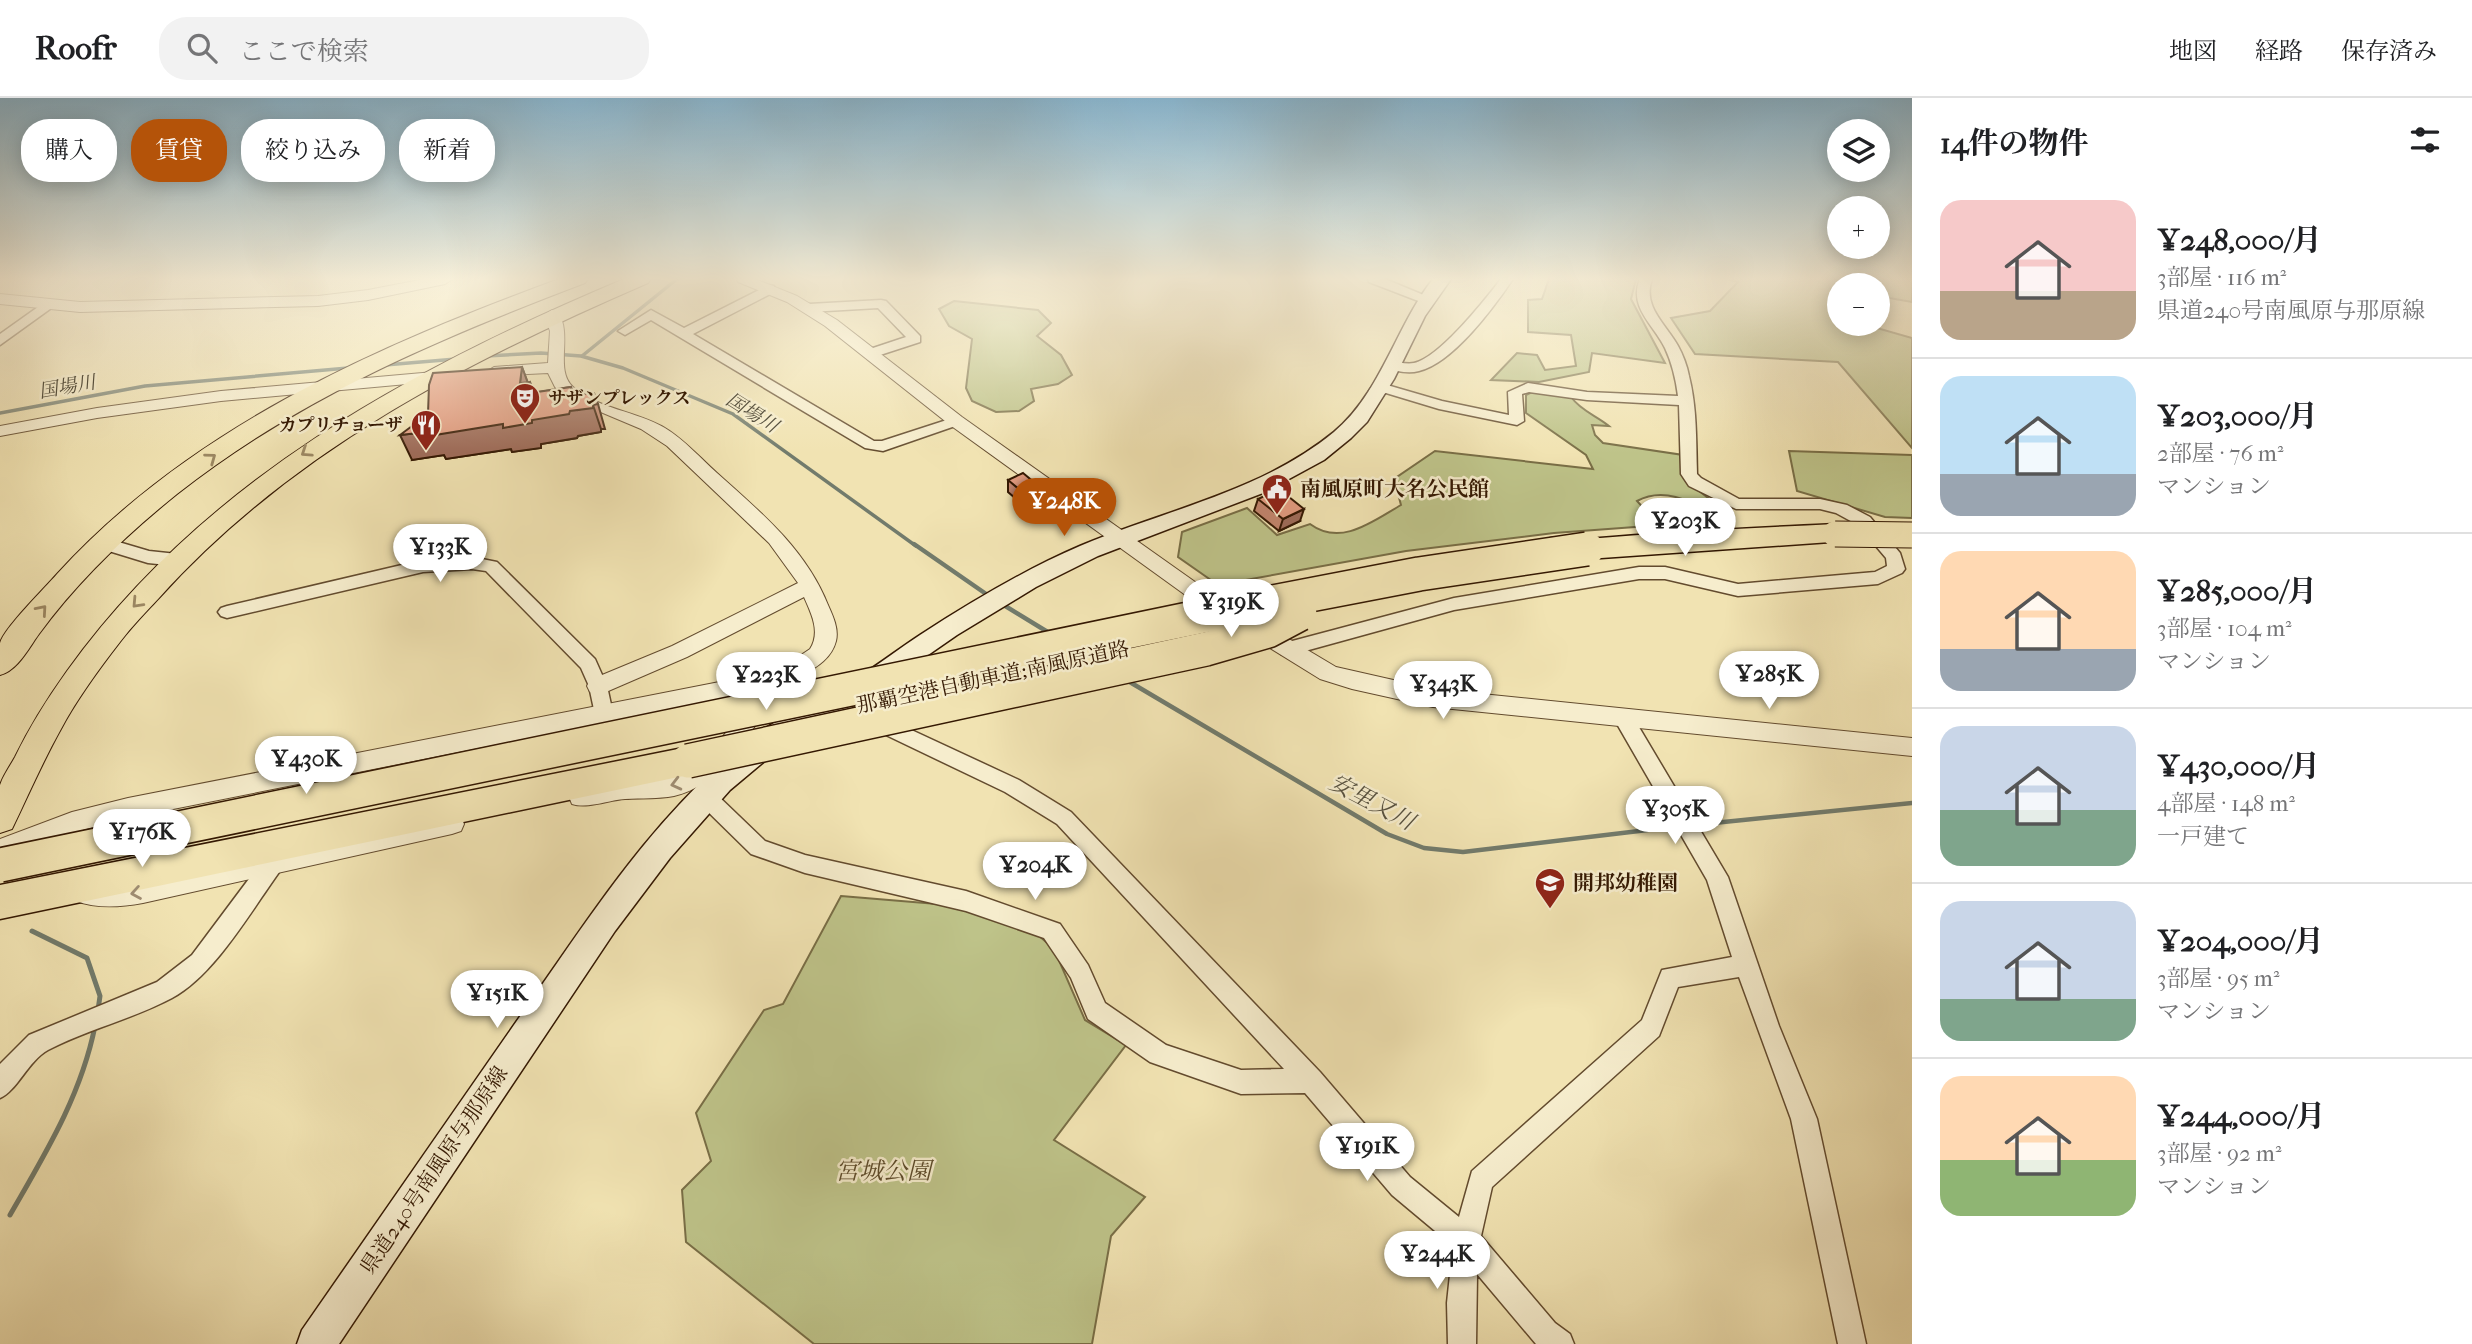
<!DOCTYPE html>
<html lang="ja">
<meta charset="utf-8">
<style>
body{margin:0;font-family:"IM FELL French Canon","Noto Serif JP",serif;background:#f2f2f2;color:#202124;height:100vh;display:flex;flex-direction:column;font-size:26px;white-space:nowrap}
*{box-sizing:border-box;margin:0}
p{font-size:23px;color:#757577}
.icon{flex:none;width:38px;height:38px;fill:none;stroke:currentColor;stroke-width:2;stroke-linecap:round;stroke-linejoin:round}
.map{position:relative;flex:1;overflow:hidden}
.panel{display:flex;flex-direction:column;background:#fff;width:560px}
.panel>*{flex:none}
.hud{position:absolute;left:21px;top:21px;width:665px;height:63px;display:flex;gap:14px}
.buttons{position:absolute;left:1827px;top:21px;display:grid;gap:14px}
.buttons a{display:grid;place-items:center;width:63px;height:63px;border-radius:50%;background:#fff;box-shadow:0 4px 18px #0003;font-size:35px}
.price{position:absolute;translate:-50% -60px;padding:0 16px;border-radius:24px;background:#fff;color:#222;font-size:23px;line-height:46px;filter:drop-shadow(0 2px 4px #0008)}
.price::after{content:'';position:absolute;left:50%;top:42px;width:21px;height:16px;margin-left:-10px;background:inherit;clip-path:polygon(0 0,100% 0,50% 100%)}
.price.current{background:#b45309;color:#fff}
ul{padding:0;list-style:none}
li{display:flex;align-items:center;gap:21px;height:175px;padding:0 28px}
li+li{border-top:2px solid #e0e0e0}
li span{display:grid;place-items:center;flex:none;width:196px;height:140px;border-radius:21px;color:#555}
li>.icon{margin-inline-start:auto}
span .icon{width:84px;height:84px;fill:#fffc;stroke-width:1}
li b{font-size:30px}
h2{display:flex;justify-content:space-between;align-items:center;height:84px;padding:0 28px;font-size:30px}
.chip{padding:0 24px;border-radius:28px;background:#fff;box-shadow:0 4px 18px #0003;font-size:24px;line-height:63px}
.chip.current{background:#b45309;color:#fff}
header{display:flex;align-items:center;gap:42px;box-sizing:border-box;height:98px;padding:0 35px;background:#fff;border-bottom:2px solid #e0e0e0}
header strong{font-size:33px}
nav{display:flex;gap:38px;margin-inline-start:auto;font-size:24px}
.search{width:490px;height:63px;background:#f2f2f2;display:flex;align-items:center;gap:18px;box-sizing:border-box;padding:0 24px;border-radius:28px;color:#757577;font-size:26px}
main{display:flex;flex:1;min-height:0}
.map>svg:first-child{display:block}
.green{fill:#bec389;stroke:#796e46;stroke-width:2}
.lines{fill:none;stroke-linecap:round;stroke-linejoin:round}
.stream-far2{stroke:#727b6c;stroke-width:3.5}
.stream-far1{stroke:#727b6c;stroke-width:4.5}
.stream{stroke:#727b6c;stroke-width:5}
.minor-casing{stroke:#634b2e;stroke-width:3}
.tertiary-casing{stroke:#634b2e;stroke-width:2}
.secondary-casing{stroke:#341802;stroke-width:3}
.trunk-casing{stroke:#341802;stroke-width:2}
.motorway-casing{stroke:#341802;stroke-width:3}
.minor{fill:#f6edcd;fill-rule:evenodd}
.tertiary{fill:#f6edcd;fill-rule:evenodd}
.secondary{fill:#f6edcd;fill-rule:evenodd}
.trunk{fill:#f1e3b2;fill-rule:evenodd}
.motorway{fill:#f1e3b2;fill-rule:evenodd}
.motorway-bridge-far1-casing{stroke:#341802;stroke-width:27;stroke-linecap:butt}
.motorway-bridge-casing{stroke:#341802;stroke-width:36;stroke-linecap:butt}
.motorway-bridge-far1{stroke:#f1e3b2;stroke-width:25}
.motorway-bridge{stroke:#f1e3b2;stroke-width:33}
.wall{fill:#c3856e;stroke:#341802;stroke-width:2}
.shaded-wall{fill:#9f6c5a;stroke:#341802;stroke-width:2}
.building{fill:#e39b80;stroke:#341802;stroke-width:2}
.oneway{stroke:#9c8863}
.oneway2{stroke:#9f8d72}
.labels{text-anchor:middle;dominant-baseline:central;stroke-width:5;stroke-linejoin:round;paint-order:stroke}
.far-poi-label{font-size:18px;font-weight:bold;fill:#341802;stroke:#f6edcd;text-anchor:start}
.far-water-label{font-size:19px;font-style:italic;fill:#585240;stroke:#f6edcd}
.poi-label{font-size:21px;font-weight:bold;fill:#341802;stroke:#f6edcd;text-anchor:start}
.street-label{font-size:21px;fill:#341802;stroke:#f6edcd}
.water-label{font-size:23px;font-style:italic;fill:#585240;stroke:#f6edcd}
.near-park-label{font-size:24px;font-style:italic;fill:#5d4b2a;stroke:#f6edcd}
</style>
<header>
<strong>Roofr</strong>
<div class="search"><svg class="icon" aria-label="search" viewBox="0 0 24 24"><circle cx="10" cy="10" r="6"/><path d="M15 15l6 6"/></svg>ここで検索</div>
<nav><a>地図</a><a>経路</a><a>保存済み</a></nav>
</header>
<main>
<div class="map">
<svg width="1912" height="1246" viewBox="0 0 1912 1246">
<rect width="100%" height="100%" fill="#f1e3b2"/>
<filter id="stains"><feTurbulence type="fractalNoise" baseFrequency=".00286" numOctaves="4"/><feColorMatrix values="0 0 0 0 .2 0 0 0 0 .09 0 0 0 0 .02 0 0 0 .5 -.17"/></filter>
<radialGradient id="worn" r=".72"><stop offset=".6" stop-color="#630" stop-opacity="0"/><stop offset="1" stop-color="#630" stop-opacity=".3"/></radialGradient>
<!-- green -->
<g class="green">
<path d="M1549 181H1636L1631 201 1665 265 1592 255 1589 274 1539 284 1491 282 1517 255 1537 257 1545 272 1576 268 1571 237 1528 234V202L1542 201Z"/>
<path d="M1726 181H1912V204L1878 198V187H1839V192L1831 191 1839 206V226H1863L1912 240V350L1838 264 1695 256 1671 220 1710 213 1738 184Z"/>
<path d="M954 203 1038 212 1051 225 1037 238 1061 257 1072 277 1058 286 1031 291 1034 303 1019 313 996 314 972 303 966 290 972 241 949 228 939 211Z"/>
<path d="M1534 293 1572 300C1580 312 1597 318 1609 328L1592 327 1595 337 1603 345 1683 357 1690 386 1721 410 1712 416C1689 402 1663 389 1637 403L1649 416 1664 424 1662 427 1554 435 1406 453 1218 487 1178 459 1182 434 1247 410 1277 437 1310 426C1341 449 1373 423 1401 407L1394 381 1435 353 1593 371 1586 357 1526 315V297Z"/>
<path d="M1789 353 1912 357V420L1885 419 1797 393Z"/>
<path d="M841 798 937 806 982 815 1037 836 1054 851 1085 922 1126 947 1054 1042 1145 1099 1111 1138 1092 1246H814L686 1144 682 1092 711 1063 696 1015 764 912 783 906Z"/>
</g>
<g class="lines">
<!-- stream-far2 -->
<g class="stream-far2">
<path d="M486 258 541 255 581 258 623 270 733 316 916 448"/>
<path d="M582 258 677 181"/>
<path d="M385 267 456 261"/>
<path d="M0 315 145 288 348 270"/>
</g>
<!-- stream-far1 -->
<g class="stream-far1">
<path d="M914 446 989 498"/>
<path d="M1002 506 1051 536"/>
<path d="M1128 583 1387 736 1424 750 1463 754 1681 728"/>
<path d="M1694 727 1912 705"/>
</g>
<!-- stream -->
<g class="stream">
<path d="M32 833 87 860 100 898 98 912"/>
<path d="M10 1117C45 1056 81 998 95 928"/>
</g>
<!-- minor casing -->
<g class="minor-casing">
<g id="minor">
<path d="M1368 181H1385L1433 201 1431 204H1421L1369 184Z"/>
<path d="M1501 181H1513C1494 209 1453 265 1419 273 1408 276 1397 273 1386 270V264C1395 262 1404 267 1414 265 1439 260 1485 202 1501 181Z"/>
<path d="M1640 181H1652C1642 209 1666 226 1678 248 1683 257 1687 268 1689 278 1697 310 1696 343 1697 376L1701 380 1739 401H1820L1847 407 1870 419 1900 455 1905 471 1902 475 1878 486 1738 498 1665 481H1639L1454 512 1287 558 1281 556 1278 551 1281 546 1454 500 1639 469H1665L1738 486 1875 474 1887 468 1886 460 1858 427 1836 415 1820 411H1736L1689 388 1681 376 1679 307 1587 302 1529 294 1522 296 1524 323 1517 327 1439 311 1386 295 1376 297 1369 293 1371 290 1387 287 1442 303 1509 317 1508 294 1528 285 1587 294 1678 298C1676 282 1672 265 1665 250 1654 227 1628 209 1640 181Z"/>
<path d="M769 187 774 188V194L693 236 874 343H882L956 319 961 320 963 323 961 326 883 353 865 350 651 222 625 237 618 233 651 212 684 230Z"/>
<path d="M881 202 886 203 920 238V244L877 258H867V252L906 239 878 210 809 214 802 210 809 206Z"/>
<path d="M45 204 50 205V211L0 247V236Z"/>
<path d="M105 440 149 453 177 456 185 462 177 468 148 465 99 450 97 446Z"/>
<path d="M472 459 497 464 595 561 607 588 613 616 610 621 603 623 596 621 589 588 581 570 486 473 472 471 423 474 227 520 221 518 218 514 221 510 227 508 423 462Z"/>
<path d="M827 600 877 616 1019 682 1071 714 1320 974 1410 1079 1459 1119 1472 1073 1642 922 1662 872 1732 859 1707 782 1613 619 1616 614 1623 612 1630 614 1728 779 1779 928 1817 1021 1866 1246H1838L1791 1021 1739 879 1678 889 1659 938 1492 1089 1481 1138 1555 1225 1570 1236 1574 1246H1536L1477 1176 1476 1246H1448L1447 1205 1453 1148 1392 1097 1305 995 1241 996 1150 964 1088 921 1071 880 1044 840 966 813 805 775 751 756 700 706 697 700 700 694 707 692 714 694 765 743 805 757 966 793 1060 826 1088 867 1105 905 1166 947 1241 972 1284 971 1057 726 1005 694 863 626 820 612 817 607 820 602Z"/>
<path d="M274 755 282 758 285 764 282 770C252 811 216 876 172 900 133 921 88 931 48 952 28 963 17 993 0 1000V966L29 937 157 884 192 857 266 758Z"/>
</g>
</g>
<!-- tertiary casing -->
<g class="tertiary-casing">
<g id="tertiary">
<path d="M425 181H453L445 186 368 202 318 208 80 214 0 206V196L80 204 318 198 368 192Z"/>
<path d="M736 181H755L797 198 837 222 962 319 1205 491 1336 569 1433 591 1912 640V658L1433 609 1352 591 1320 581 1191 501 950 327 825 228 787 204 738 184Z"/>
<path d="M552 212 558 214C573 237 554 272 573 289 597 311 637 313 665 330 685 342 700 360 717 375 762 415 806 452 828 507 833 518 839 531 836 543 830 566 807 573 790 585L793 591 790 597 777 599C746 635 725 686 674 698 658 701 642 700 625 701 609 702 588 711 572 706L569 699 572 692C593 685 615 682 637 681 650 680 664 682 676 678 711 665 733 623 754 595L128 720 75 734 0 763V741L72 714 128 700 750 578 767 580 810 551C821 534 811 515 804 499L687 559 606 594 598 596 590 594 587 588 590 582 672 548 798 485 769 445 667 348 641 331 565 299 555 289 548 275 488 278 486 274 494 269 548 265 550 233 544 217Z"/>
<path d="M445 273 451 274 453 278 451 282 221 303 97 320 0 338V328L97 310 221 293Z"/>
<path d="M452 716 461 719 464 726 461 733 452 736 143 805C121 809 97 811 76 803L72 795 76 787C96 780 121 786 143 783Z"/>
</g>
</g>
<!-- secondary casing -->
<g class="secondary-casing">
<path id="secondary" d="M1433 181H1451L1425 218 1394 281 1367 324 1351 340 1324 362 1263 395 1098 458 1036 489 957 537 879 591 791 641 730 692 670 760 615 833 339 1246H297L302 1232C375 1127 448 1022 521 917 590 819 658 710 756 637 789 613 826 598 860 578 881 565 900 550 920 537 971 504 1024 472 1080 448 1165 412 1261 394 1334 334 1381 295 1396 228 1433 181Z"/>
</g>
<!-- trunk casing -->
<g class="trunk-casing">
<g id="trunk">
<path d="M559 181H588L585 185C440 240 300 299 177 396 126 437 77 484 39 536 28 551 18 572 0 577 0 568 0 555 0 545 4 530 45 490 57 476 191 329 377 248 559 181Z"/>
<path d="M624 181H651L648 185C468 263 292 352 159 500 146 514 132 528 120 544 99 571 77 601 61 631 43 663 28 698 12 731L0 735C0 721 0 701 0 687 3 678 10 668 15 659 30 628 47 601 67 573 204 382 412 270 624 181Z"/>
</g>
</g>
<!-- motorway casing -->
<g class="motorway-casing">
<g id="motorway">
<path d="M1835 426 1845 429 1849 436 1845 443 1587 461 1547 455 1543 448 1547 441C1564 436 1582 442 1600 440 1678 433 1756 430 1835 426Z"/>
<path d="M688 649 700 653 705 663 700 673 688 677 0 821V787Z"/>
</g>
</g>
<!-- minor -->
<use href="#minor" class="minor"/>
<!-- tertiary -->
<use href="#tertiary" class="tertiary"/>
<!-- secondary -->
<use href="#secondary" class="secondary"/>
<!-- trunk -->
<use href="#trunk" class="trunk"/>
<!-- motorway -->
<use href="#motorway" class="motorway"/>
<!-- motorway-bridge-far1 casing -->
<g class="motorway-bridge-far1-casing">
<path id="motorway-bridge-far1" d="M1835 436 1912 437"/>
</g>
<!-- motorway-bridge casing -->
<g class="motorway-bridge-casing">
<g id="motorway-bridge">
<path d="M688 663 1206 551 1268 533 1300 516"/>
<path d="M0 767 1237 511 1419 476 1587 451"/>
</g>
</g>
<!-- motorway-bridge-far1 -->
<use href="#motorway-bridge-far1" class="motorway-bridge-far1"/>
<!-- motorway-bridge -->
<use href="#motorway-bridge" class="motorway-bridge"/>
</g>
<!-- wall -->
<g class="wall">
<path d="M522 269 528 285 530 284 533 295 571 289 573 297 598 306 605 331H601V334L578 338 577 340 541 346V350L512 354 511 351 446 361 444 357 412 362 428 316Z"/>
<path d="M1008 382 1047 395 1046 407 1031 414 1008 394Z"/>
<path d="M1258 401 1300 423 1279 433 1254 413Z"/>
</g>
<!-- shaded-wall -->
<g class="shaded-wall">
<path d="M522 269 530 291V284L538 309 520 285Z"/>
<path d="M571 289 578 312 593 307 601 331V334L578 338 577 340 541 346V350L512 354 511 351 446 361 444 357 412 362 400 337 532 322 571 297Z"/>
<path d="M1047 395 1046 407 1031 414 1032 402Z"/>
<path d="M1304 411 1300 423 1279 433 1283 421Z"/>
</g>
<!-- building -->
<g class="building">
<path d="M522 269 520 285 530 284V295L571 289V297L594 295 598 306 593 307V310L570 313 569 316 532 322V325L503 330V326L435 337V333L400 337 428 316 429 287 433 275Z"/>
<path d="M1023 375 1047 395 1032 402 1008 382Z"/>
<path d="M1279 391 1304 411 1283 421 1258 401Z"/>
</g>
<!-- one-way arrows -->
<defs><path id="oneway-chevron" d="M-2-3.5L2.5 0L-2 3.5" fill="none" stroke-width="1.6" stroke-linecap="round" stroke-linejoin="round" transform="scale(1.75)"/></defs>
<g class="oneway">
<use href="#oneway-chevron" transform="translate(306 354) rotate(146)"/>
<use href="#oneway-chevron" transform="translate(211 360) rotate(-36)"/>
<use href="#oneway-chevron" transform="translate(137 505) rotate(133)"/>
<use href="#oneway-chevron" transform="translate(42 512) rotate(-49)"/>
</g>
<g class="oneway2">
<use href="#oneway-chevron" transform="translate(676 686) rotate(166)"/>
<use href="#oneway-chevron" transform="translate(136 795) rotate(170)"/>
</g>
<!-- sky -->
<linearGradient id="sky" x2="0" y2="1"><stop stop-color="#89b8d3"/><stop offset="0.51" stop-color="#f9f2dc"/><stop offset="1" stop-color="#f9f2dc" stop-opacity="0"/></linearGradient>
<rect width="1912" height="355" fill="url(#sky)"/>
<!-- icons -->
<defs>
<g id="theatre-pin" transform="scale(1.575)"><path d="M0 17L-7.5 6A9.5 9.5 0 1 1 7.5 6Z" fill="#8f2418" stroke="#f6edcd"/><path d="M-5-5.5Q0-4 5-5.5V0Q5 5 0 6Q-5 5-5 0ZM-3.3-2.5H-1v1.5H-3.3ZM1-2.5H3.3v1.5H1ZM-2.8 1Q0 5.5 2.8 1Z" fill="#fff"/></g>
<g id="restaurant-pin" transform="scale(1.575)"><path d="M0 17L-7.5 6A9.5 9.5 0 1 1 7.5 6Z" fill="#8f2418" stroke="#f6edcd"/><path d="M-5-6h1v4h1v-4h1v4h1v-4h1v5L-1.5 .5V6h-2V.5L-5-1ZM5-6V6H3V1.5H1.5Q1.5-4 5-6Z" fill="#fff"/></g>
<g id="civic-pin" transform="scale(1.575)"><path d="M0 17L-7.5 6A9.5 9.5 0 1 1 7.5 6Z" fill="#8f2418" stroke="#f6edcd"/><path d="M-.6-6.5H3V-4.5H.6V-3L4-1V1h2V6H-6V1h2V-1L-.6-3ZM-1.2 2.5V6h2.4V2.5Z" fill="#fff"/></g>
<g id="school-pin" transform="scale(1.575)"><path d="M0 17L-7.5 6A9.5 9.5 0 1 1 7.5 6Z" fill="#8f2418" stroke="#f6edcd"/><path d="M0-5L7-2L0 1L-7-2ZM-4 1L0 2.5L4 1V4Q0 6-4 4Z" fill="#fff"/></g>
</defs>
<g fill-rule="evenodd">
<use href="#theatre-pin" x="525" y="300"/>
<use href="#restaurant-pin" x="426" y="327"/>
<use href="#civic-pin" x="1277" y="391"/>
<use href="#school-pin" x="1550" y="785"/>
</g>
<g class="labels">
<!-- far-poi labels -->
<g class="far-poi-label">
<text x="548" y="300">サザンプレックス</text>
<text x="403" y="327" text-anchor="end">カプリチョーザ</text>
</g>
<!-- far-water labels -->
<g class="far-water-label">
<text transform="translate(67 289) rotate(-10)">国場川</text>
<text transform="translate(752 315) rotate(32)">国場川</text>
</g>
<!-- poi labels -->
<g class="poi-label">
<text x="1300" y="391">南風原町大名公民館</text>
<text x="1573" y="785">開邦幼稚園</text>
</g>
<!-- street labels -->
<g class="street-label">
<text transform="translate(993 579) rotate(-12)">那覇空港自動車道;南風原道路</text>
<text transform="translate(434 1072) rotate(-56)">県道240号南風原与那原線</text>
</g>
<!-- water labels -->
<g class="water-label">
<text transform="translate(1372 704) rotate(28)">安里又川</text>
</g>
<!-- near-park labels -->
<g class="near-park-label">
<text x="883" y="1073">宮城公園</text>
</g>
</g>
<rect width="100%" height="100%" filter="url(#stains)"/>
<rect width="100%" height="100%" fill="url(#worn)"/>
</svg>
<div class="buttons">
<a><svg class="icon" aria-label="layers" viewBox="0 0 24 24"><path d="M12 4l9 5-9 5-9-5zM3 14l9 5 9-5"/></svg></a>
<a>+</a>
<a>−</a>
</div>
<b class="price current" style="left:1064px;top:440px">¥248K</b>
<b class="price" style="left:1685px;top:460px">¥203K</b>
<b class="price" style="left:440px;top:486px">¥133K</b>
<b class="price" style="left:1231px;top:541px">¥319K</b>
<b class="price" style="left:1769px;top:613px">¥285K</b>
<b class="price" style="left:766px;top:614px">¥223K</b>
<b class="price" style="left:1443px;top:623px">¥343K</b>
<b class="price" style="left:306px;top:698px">¥430K</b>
<b class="price" style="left:1675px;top:748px">¥305K</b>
<b class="price" style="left:142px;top:771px">¥176K</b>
<b class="price" style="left:1035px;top:804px">¥204K</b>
<b class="price" style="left:497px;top:932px">¥151K</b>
<b class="price" style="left:1367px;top:1085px">¥191K</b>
<b class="price" style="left:1437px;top:1193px">¥244K</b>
<div class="hud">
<a class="chip">購入</a>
<a class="chip current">賃貸</a>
<a class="chip">絞り込み</a>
<a class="chip">新着</a>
</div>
</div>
<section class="panel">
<h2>14件の物件<svg class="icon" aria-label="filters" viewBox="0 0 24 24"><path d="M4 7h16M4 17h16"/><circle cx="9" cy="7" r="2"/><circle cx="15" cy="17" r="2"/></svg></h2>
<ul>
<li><span style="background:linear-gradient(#f6c9c9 65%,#b9a48a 0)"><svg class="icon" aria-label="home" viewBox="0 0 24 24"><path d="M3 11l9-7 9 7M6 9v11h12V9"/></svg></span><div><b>¥248,000/月</b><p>3部屋 · 116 m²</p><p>県道240号南風原与那原線</p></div></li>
<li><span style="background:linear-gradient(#bfe0f5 70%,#9aa5b1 0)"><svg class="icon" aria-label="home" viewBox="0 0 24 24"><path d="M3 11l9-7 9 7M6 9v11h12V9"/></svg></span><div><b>¥203,000/月</b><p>2部屋 · 76 m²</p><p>マンション</p></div></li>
<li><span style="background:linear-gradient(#ffd9b3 70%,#9aa5b1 0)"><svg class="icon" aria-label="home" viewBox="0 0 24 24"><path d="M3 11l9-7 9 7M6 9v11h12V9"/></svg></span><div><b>¥285,000/月</b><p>3部屋 · 104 m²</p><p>マンション</p></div></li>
<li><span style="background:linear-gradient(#c9d6e8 60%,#7fa58c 0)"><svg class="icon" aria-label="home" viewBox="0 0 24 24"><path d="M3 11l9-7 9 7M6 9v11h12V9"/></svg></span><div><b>¥430,000/月</b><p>4部屋 · 148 m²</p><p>一戸建て</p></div></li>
<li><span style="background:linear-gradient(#c9d6e8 70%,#7fa58c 0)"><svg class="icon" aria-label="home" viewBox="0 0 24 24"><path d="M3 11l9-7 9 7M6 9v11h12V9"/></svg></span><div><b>¥204,000/月</b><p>3部屋 · 95 m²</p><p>マンション</p></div></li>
<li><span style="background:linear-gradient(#ffd9b3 60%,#8fb573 0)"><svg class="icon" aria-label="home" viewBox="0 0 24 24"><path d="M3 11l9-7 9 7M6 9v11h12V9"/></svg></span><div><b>¥244,000/月</b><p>3部屋 · 92 m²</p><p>マンション</p></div></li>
</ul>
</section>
</main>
